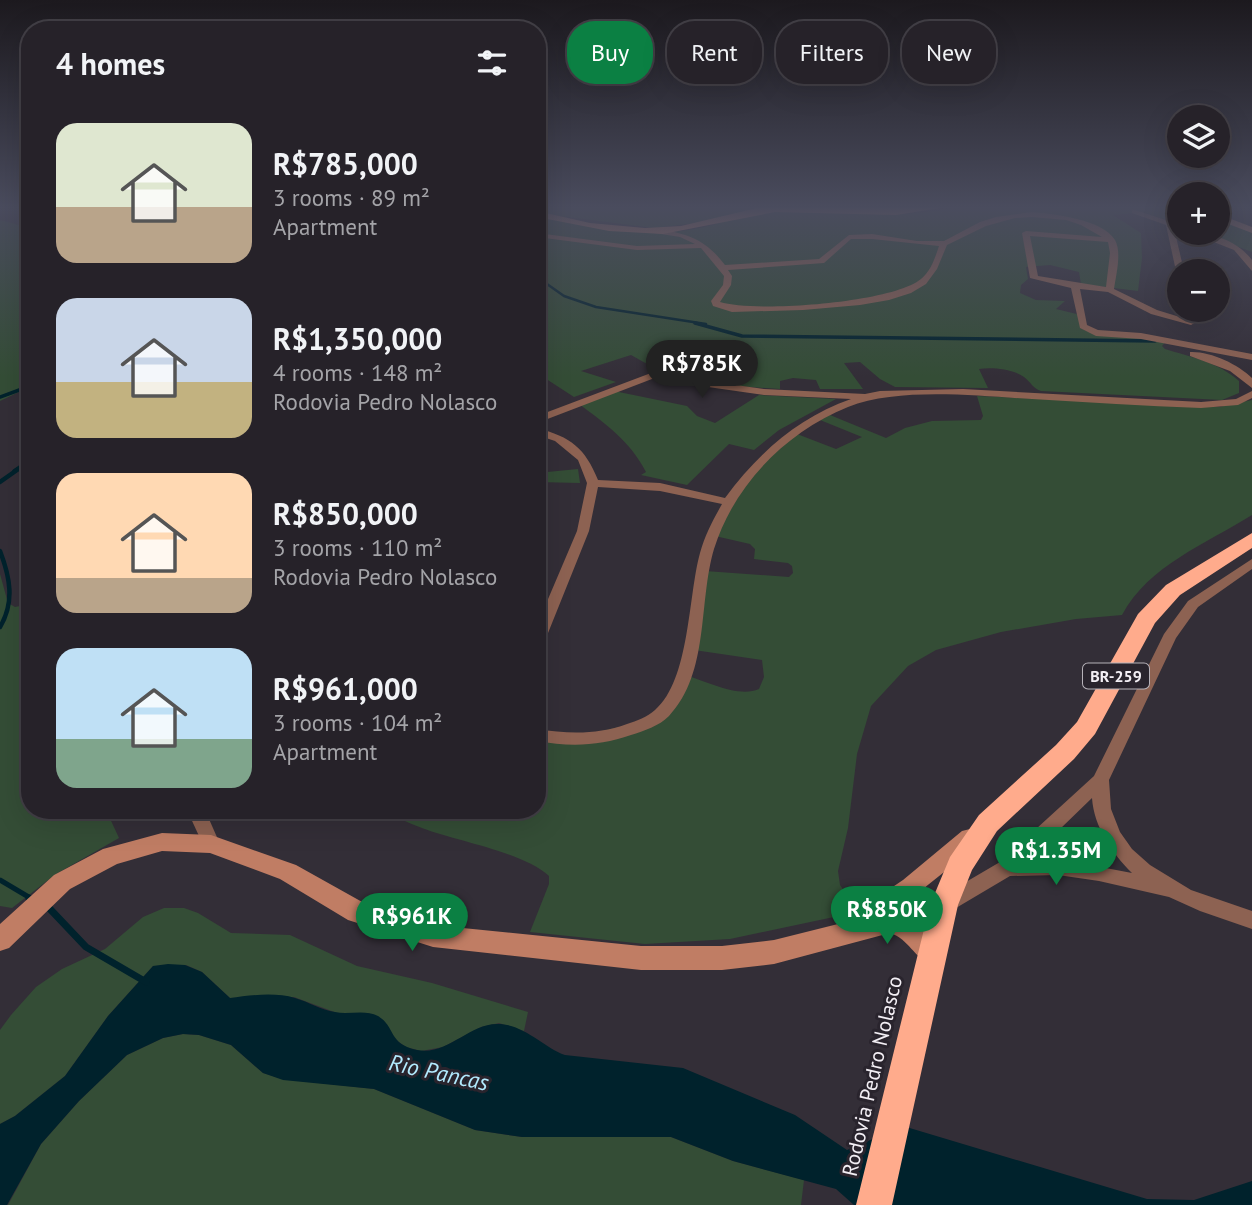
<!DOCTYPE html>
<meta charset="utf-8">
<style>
body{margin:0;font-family:"PT Sans",sans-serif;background:#2e2a31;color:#f1f3f6;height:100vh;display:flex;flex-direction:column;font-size:26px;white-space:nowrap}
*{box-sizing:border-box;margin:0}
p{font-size:23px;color:#a4a4a8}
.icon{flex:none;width:38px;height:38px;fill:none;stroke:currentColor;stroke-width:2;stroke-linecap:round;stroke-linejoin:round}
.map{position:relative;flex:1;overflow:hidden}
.sheet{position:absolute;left:21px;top:21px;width:525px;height:798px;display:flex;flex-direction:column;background:#262229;border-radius:28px;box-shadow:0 7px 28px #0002,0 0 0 2px #423f46}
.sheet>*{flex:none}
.hud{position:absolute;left:567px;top:21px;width:579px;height:63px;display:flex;gap:14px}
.buttons{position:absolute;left:1167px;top:105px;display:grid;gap:14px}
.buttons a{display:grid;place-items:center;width:63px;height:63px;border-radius:50%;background:#262229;box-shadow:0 7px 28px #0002,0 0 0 2px #423f46;font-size:35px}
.price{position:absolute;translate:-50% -60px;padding:0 16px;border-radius:24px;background:#0b8043;color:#fff;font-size:23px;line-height:46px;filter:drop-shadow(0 2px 4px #0008)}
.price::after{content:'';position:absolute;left:50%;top:42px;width:21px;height:16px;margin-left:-10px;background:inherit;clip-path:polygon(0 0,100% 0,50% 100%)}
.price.current{background:#222;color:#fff}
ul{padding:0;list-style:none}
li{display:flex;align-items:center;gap:21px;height:175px;padding:0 35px}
li span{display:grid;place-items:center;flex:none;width:196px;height:140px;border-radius:21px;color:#555}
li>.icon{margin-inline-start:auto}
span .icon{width:84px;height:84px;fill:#fffc;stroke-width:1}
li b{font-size:30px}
h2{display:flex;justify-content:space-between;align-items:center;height:84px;padding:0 35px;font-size:30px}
.tag{padding:0 24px;border-radius:28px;background:#262229;box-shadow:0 7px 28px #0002,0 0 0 2px #423f46;font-size:24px;line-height:63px}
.tag.current{background:#0b8043;color:#fff}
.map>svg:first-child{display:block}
.green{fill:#344d36}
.water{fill:#00222c}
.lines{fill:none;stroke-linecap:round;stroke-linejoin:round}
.stream-far4{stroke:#00222c;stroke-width:2.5}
.stream-far3{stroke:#00222c;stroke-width:3.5}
.stream-far2{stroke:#00222c;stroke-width:4.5}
.stream-far1{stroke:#00222c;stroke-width:5}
.stream{stroke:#00222c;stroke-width:7}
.street{fill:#8d6252;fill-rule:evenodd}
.secondary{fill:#c07d64;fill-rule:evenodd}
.highway{fill:#ffab8c;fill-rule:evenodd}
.labels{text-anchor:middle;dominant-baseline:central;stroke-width:6;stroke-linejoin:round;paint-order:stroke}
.shield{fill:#29242d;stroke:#b6b2b9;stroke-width:2}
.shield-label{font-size:16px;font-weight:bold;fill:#f3eff5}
.near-street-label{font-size:21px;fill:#f3eff5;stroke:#29242d}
.near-water-label{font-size:23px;font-style:italic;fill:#b2eafe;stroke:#29242d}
</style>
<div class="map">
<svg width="1252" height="1205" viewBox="0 0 1252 1205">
<rect width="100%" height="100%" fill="#332e37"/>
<!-- green -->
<g class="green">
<path d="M537 208H763L705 222 654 228 552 215 537 212Z"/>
<path d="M951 208H1179V225L1144 212 1113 215 1141 233 1142 258 1138 291 1081 284 1079 272 1050 265 1026 267 1028 279 1021 285 1020 293 1036 300 1065 301 1056 309 1085 316 1080 327 1086 331 1168 339 1162 346 1165 349C1191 357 1218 362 1239 381V393L1222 400 1041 391C1032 388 1031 382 1024 377 1013 369 992 367 979 369L988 388 895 387 880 379 860 362 844 363 863 389H820L816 380 793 378 780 381V389L736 386 665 374 631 355 581 371 616 382 574 397 537 373V216C584 223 634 236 681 231 713 228 742 213 775 212 835 209 890 221 951 208Z"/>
<path d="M1218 218 1252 231V252L1202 233H1218Z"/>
<path d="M0 220 19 225 30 234V390L21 391 0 401Z"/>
<path d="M614 391 687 406 697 416 715 423 759 395 836 399 779 430 754 450 729 444 687 485 641 475 646 472C630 441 606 424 579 404Z"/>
<path d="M977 396 1219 407 1252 400V515C1206 544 1149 565 1122 615L1076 619 1001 632 936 650 908 666 871 706 857 754 848 828 838 871 840 885 857 910 848 914 730 939 645 944 530 932 549 884V876C523 852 456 841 422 828 408 823 395 816 382 810H537V732L575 737 642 722 673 699 688 676C708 682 739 698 759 689L764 677 762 660 694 650 705 571 789 577 793 573 792 566 788 563 754 559 755 549 750 544 715 536 753 472 797 434 836 449 862 437 820 420 830 415 886 438 905 428 932 421 981 420 983 416Z"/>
<path d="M578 469 580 483 537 482V473Z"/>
<path d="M0 574 8 603 15 607 30 604V810H106L119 838 56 874 12 908 0 906Z"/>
<path d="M164 908H184L198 913 231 933 290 935 357 966 432 983 528 1012 524 1031 499 1023 481 1027 443 1047 421 1051 406 1047 393 1038 379 1017 367 1013H337L294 997 230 998 202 972 186 965 153 966 108 1016 65 1076 15 1116 0 1124V1030L11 1015 36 987 62 969 105 949 143 917Z"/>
<path d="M183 1034 199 1035 231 1045 263 1073 283 1079 374 1089 475 1130 522 1137H671L733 1161 804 1180 801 1205H8L41 1144 79 1101 127 1055 163 1038Z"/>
</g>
<!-- water -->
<path class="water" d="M168 964 185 965 202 972 230 998C250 995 276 992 295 998 309 1002 321 1010 335 1012 349 1015 365 1009 378 1016 396 1027 388 1044 417 1050 448 1056 469 1023 498 1024 524 1024 543 1047 565 1055L683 1068 795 1115 847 1150 903 1126 1147 1199 1194 1200 1252 1181V1205H854L836 1189 733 1161 671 1137H522L475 1130 374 1089 283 1080 263 1073 231 1045 199 1035 183 1034 163 1038 127 1055 79 1101 41 1144 7 1205H0V1124L15 1116 65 1076 108 1016 153 966Z"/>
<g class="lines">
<!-- stream-far4 -->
<path class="stream-far4" d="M537 277 564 296 596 307 706 324"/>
<!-- stream-far3 -->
<g class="stream-far3">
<path d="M695 323 742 336 1155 341"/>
<path d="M0 397 30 386"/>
<path d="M14 471 30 460"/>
</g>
<!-- stream-far2 -->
<g class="stream-far2">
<path d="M0 482 17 470"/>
<path d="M0 551C10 577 15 602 0 627"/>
</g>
<!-- stream-far1 -->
<path class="stream-far1" d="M0 880 32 899"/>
<!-- stream -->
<g class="stream">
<path d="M29 898 32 899"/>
<path d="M50 909 86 947 146 982"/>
</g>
<!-- street -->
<g class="street">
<path d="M1132 209 1178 224V228H1174L1184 271H1180V273L1176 271 1166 225 1132 213Z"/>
<path d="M1032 212C1054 214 1102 219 1115 240 1122 252 1116 275 1114 289L1157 310 1196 322 1191 325 1151 314 1108 292 1080 289 1087 325 1098 330 1141 333 1252 354V360L1141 339 1096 336 1080 328 1071 288 1030 278 1022 233 1026 231 1102 237 1081 225 1066 220 1032 217 1015 218 986 226 947 245 937 269 926 284 911 293 889 300 860 305 803 310 732 312 713 306 711 301 723 285 724 276 701 248 637 250 537 237V233L637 246 695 244 680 237 655 233 654 231 658 229C689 234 706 240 725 265L819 259 849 235 872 234 917 241H944L980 222 996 217ZM1030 236 1108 242 1110 253 1106 287 1038 276ZM851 239H872L939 246C935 258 931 271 921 279 892 303 755 313 720 302L731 285 732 276 728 270 824 263Z"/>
<path d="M1191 233C1213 232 1239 242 1252 260V271L1234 250Z"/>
<path d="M1190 352C1210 351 1238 364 1252 378V388L1230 371 1190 356Z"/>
<path d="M651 373 764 389 865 394 880 391 963 389 1201 402 1236 399 1252 391V398L1238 405 1201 408C1144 406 1088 402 1032 399 976 396 899 387 848 407 786 432 734 485 714 549 698 603 710 672 669 716 659 726 644 731 631 735 600 746 570 747 537 741V729C568 734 597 735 627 724 637 721 647 717 655 710 690 680 688 596 700 553 705 535 713 520 722 504L660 491 598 487 589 531 544 643 537 648V625L577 531 587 483 578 460 555 441 537 435V428C571 437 585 448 598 480L660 483 725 498C758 453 799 417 851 399L764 395 652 379 537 423V416Z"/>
<path d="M1252 559V569L1198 607 1176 638 1109 780 1111 809 1120 832 1132 849 1150 865 1191 890 1252 911V929L1200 911 1169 897 1099 881 1058 875 1010 876 956 908 949 910 942 908 939 902 942 896 1000 862 1094 776 1164 634 1188 601ZM1092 798C1094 827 1112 853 1132 873L1058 859 1028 860Z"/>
<path d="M187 810H205L220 844 217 849 211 852 205 849Z"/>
</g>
<!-- secondary -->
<g class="secondary">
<path d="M757 208H940L896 215 775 212 663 234 609 231 537 217V211L590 223 645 228 681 226Z"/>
<path d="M1218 214 1252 227V233L1218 220Z"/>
<path d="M970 829 978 831 981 838 978 845 894 912C917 920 934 930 945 953L941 961 932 965C914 958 909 939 890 933L774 964 722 970H641L433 947 348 920 280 879 210 853 162 851 117 864 70 889 9 948 0 951V924L54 875 103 849 162 833 211 835 296 865 364 903 433 925 641 946H722L774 940 846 922 848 917 903 880 962 831Z"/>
</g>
<!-- highway -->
<path class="highway" d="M1252 533V548L1180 595 1155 623 1095 734 1074 759 997 831 972 870 958 905 892 1205H856L930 905 950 857 979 815 1056 745 1077 722 1138 614 1166 585Z"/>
</g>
<!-- sky -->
<linearGradient id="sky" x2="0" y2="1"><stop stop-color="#1c191e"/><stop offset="0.55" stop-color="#4a4c5e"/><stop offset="1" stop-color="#4a4c5e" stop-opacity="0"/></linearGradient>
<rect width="1252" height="377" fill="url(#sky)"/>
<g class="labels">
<!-- shield labels -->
<rect class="shield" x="1083" y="663.5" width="66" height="25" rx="5"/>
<g class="shield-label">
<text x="1116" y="676">BR-259</text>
</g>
<!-- near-street labels -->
<g class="near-street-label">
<text transform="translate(872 1076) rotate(-77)">Rodovia Pedro Nolasco</text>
</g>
<!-- near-water labels -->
<g class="near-water-label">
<text transform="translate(439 1072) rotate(12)">Rio Pancas</text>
</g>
</g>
</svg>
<div class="buttons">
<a><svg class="icon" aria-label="layers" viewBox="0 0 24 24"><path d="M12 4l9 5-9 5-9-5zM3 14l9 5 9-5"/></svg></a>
<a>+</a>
<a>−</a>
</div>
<b class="price current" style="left:702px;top:400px">R$785K</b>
<b class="price" style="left:1056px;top:887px">R$1.35M</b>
<b class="price" style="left:887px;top:946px">R$850K</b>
<b class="price" style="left:412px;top:953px">R$961K</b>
<div class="hud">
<a class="tag current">Buy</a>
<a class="tag">Rent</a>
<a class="tag">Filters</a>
<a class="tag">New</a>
</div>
<section class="sheet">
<h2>4 homes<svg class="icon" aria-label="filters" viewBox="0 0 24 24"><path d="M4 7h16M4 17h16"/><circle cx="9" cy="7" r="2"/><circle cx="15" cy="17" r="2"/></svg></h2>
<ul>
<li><span style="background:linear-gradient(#dfe7d0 60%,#b9a48a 0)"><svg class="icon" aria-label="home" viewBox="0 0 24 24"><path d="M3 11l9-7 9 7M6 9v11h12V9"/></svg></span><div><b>R$785,000</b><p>3 rooms · 89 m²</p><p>Apartment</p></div></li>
<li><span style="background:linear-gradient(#c9d6e8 60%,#c2b280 0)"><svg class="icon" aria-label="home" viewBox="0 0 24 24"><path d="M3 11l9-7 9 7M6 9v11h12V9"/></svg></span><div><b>R$1,350,000</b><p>4 rooms · 148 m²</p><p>Rodovia Pedro Nolasco</p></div></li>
<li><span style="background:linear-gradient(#ffd9b3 75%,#b9a48a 0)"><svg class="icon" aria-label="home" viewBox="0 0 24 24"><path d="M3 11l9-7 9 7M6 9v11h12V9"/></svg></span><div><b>R$850,000</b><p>3 rooms · 110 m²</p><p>Rodovia Pedro Nolasco</p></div></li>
<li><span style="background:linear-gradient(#bfe0f5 65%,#7fa58c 0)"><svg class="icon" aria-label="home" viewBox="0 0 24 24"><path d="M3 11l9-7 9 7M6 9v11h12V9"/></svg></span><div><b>R$961,000</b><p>3 rooms · 104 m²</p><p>Apartment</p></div></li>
</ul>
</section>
</div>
